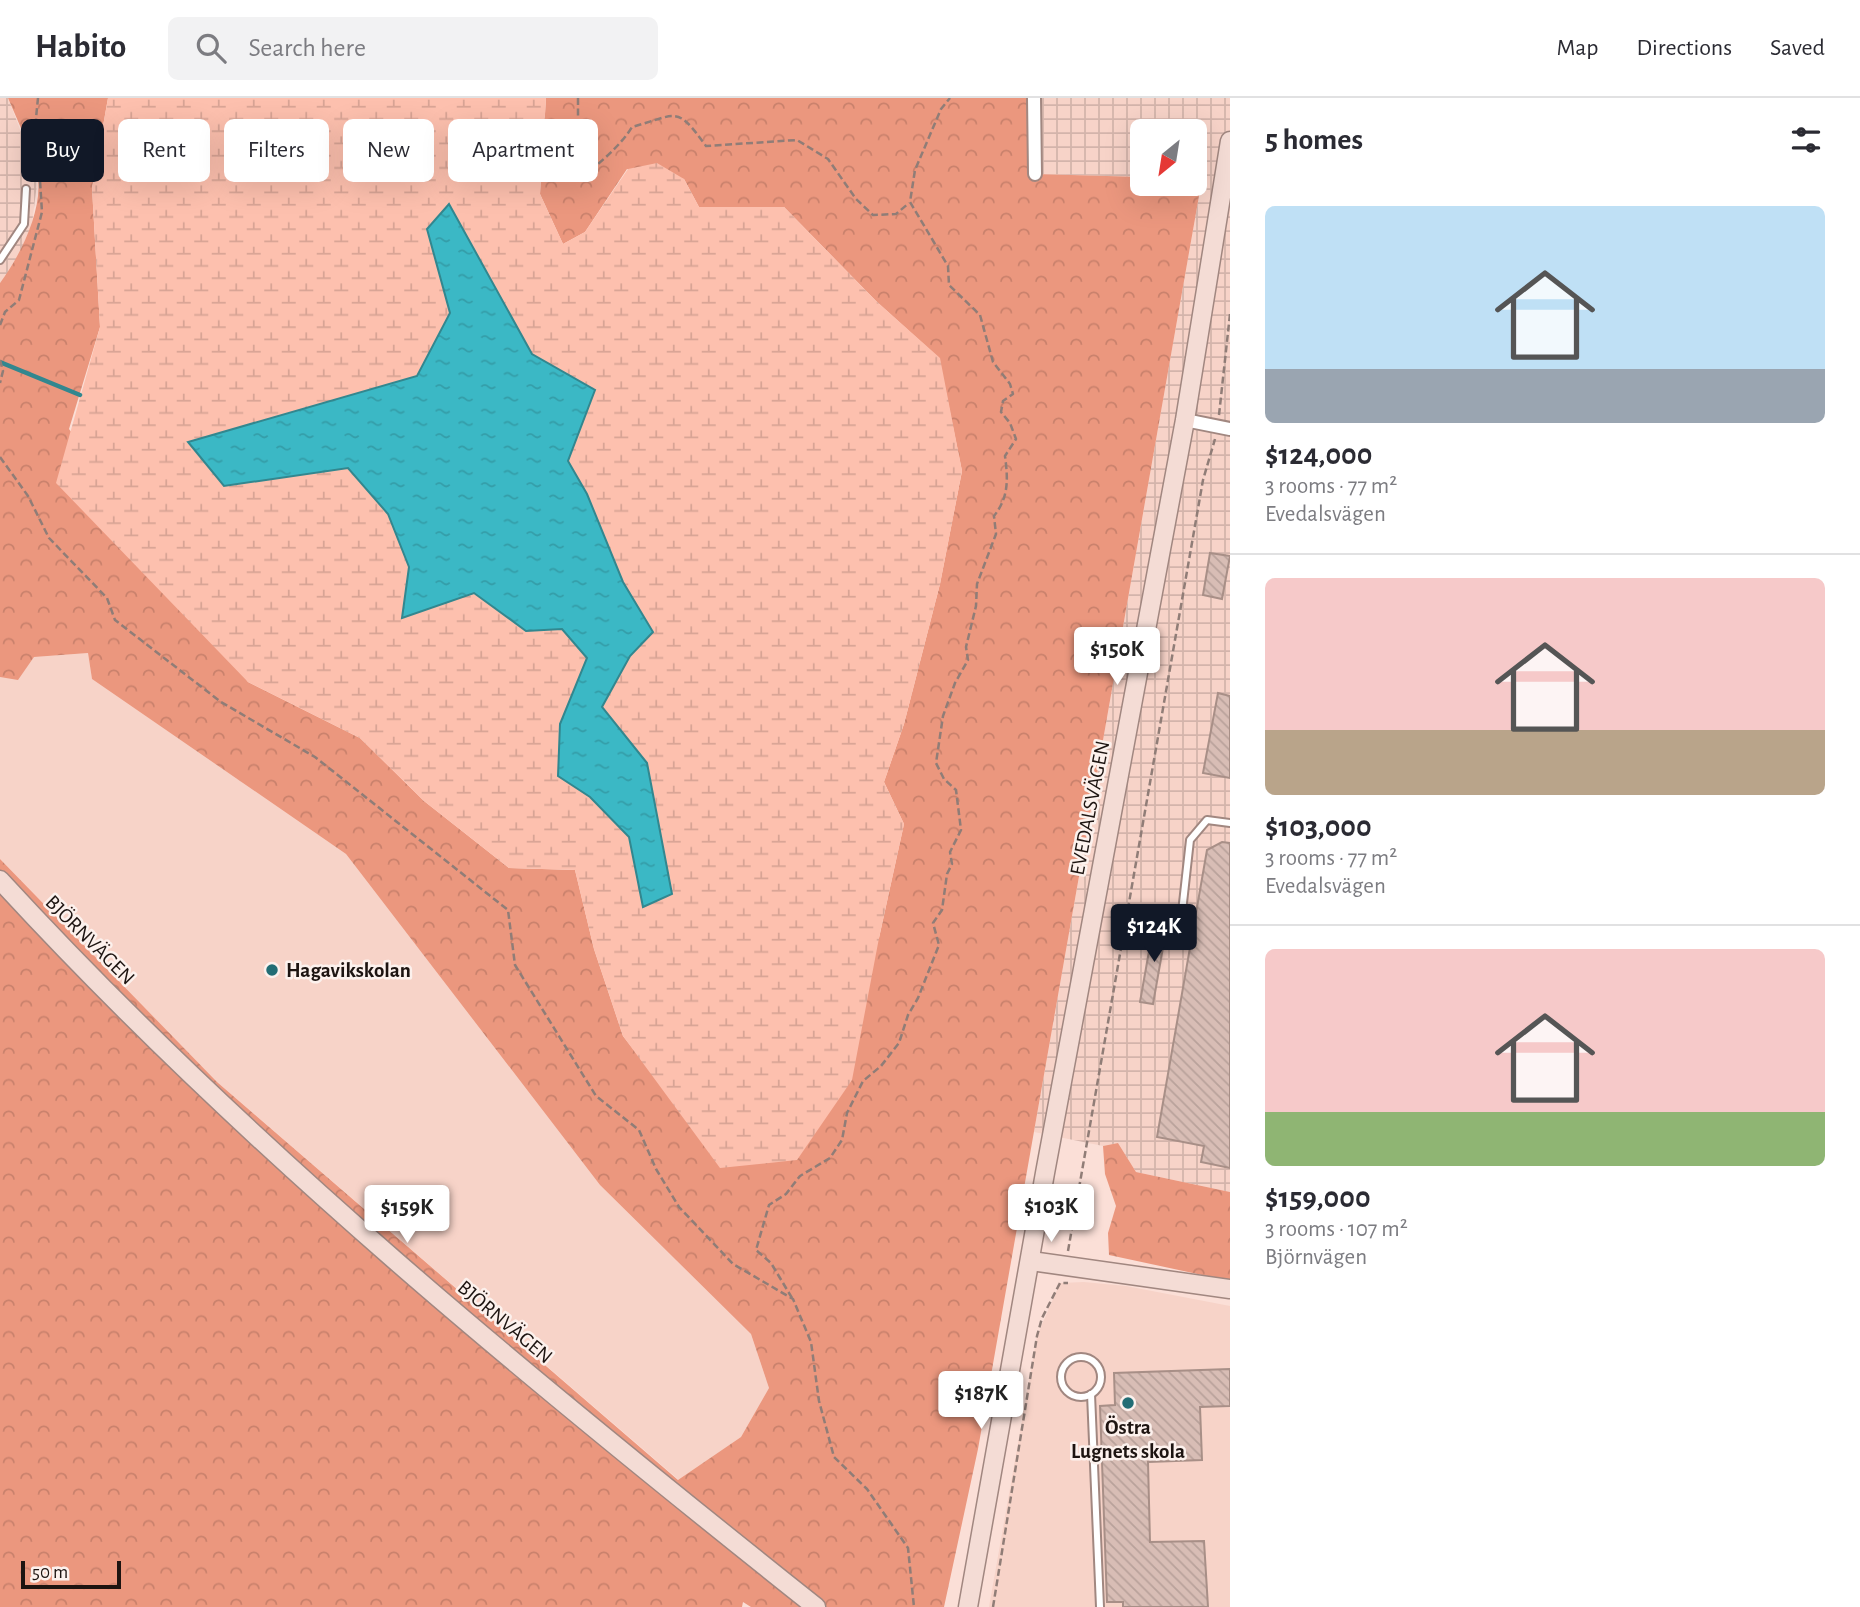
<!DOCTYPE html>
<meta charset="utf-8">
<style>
body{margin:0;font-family:"Alegreya Sans",sans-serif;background:#f2f2f3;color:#2b2b33;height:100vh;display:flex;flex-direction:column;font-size:26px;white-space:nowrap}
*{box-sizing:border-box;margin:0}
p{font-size:23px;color:#7c7c81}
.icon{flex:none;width:38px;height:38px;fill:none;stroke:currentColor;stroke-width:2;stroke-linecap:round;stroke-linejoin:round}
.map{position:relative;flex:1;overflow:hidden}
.sheet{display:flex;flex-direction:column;background:#fff;width:630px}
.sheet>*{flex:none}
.guide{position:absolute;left:21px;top:21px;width:665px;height:63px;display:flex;gap:14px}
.needle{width:46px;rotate:210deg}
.fabs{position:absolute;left:1130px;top:21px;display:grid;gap:14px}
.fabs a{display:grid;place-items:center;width:77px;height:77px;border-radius:10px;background:#fff;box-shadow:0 7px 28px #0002;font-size:35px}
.scale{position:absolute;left:21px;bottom:18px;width:100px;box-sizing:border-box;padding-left:7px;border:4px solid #1d1411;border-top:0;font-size:19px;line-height:24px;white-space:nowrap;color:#1d1411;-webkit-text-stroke:5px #fcf1ed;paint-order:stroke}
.price{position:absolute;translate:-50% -60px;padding:0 16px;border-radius:7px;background:#fff;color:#222;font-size:23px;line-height:46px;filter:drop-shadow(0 2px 4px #0008)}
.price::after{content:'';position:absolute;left:50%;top:42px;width:21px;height:16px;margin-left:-10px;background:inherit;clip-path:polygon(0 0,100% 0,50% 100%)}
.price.active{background:#111827;color:#fff}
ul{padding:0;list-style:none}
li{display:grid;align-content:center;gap:14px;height:371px;padding:0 35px}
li+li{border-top:2px solid #e1e1e2}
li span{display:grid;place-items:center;height:217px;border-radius:10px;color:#555}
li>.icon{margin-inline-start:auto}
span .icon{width:126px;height:126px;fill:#fffc;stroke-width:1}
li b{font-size:30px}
h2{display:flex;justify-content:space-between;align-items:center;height:84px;padding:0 35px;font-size:30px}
.pill{padding:0 24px;border-radius:10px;background:#fff;box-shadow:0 7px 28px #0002;font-size:24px;line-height:63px}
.pill.active{background:#111827;color:#fff}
header{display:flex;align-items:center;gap:42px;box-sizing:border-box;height:98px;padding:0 35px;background:#fff;border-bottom:2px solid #e1e1e2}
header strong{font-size:33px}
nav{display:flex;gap:38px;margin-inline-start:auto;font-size:24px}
.search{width:490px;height:63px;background:#f2f2f3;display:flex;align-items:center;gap:18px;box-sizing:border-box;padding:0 24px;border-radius:10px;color:#7c7c81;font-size:26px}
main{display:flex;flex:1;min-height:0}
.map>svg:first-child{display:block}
.built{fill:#f7d3c8}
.industrial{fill:url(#industrial-grid)}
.forest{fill:url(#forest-crowns)}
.wetland{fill:url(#wetland-marsh);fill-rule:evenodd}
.water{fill:url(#water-ripples);stroke:#32878f;stroke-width:2}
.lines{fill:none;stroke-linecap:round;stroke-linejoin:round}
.stream{stroke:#32878f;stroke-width:4.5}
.building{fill:url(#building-back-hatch);stroke:#a88f87;stroke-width:2}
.lane-casing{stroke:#a18780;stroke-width:10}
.street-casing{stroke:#a18780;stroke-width:16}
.secondary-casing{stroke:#a18780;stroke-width:21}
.path{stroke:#907d77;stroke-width:2.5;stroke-dasharray:7 3.5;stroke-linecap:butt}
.lane{stroke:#fff;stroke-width:6}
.street{stroke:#fff;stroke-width:12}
.secondary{stroke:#f4dcd5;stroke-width:18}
.poi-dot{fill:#226d75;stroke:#fcf1ed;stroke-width:2.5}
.labels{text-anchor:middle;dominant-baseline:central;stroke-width:5;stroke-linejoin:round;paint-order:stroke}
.street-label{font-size:21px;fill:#1d1411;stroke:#fcf1ed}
.poi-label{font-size:21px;font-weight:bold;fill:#1d1411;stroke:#fcf1ed;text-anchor:start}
</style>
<header>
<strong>Habito</strong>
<div class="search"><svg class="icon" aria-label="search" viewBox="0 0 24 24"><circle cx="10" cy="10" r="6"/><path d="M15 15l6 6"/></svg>Search here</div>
<nav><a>Map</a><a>Directions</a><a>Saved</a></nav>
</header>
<main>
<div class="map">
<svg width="1230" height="1509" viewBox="0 0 1230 1509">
<defs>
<pattern id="industrial-grid" width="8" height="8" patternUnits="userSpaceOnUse" patternTransform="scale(1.75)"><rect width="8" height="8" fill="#f7d3c8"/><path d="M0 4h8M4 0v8" fill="none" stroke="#d3b4ab"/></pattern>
<pattern id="forest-crowns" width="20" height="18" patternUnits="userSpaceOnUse" patternTransform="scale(1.75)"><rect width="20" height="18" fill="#eb977e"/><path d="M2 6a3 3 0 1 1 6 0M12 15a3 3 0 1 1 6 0" fill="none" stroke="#c9816c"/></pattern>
<pattern id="wetland-marsh" width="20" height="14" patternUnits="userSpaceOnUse" patternTransform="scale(1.75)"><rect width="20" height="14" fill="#fdc0ae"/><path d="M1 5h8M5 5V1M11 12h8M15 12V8" fill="none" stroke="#d8a495"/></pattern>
<pattern id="water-ripples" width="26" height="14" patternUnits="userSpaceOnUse" patternTransform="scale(1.75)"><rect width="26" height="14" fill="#3bb8c5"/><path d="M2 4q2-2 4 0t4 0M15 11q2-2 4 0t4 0" fill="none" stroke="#349da8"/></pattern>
<pattern id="building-back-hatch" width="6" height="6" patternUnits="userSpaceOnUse" patternTransform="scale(1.75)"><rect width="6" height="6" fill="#d8bdb5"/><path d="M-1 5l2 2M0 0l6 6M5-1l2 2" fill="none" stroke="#b9a29b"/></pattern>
</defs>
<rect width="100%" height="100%" fill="#fbdfd7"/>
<!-- built -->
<g class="built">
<path d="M88 555 92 581 346 756 600 1087 751 1236 769 1290 741 1339 679 1382 217 984 0 761V579L18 581 34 559Z"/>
<path d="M1084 1184 1126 1188 1230 1208V1509H989L1037 1238 1060 1185Z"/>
</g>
<!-- industrial -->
<g class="industrial">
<path d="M0 0H8L38 78 32 126 15 166 0 185Z"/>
<path d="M1034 0H1230V1094L1136 1074 1118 1045 1103 1048 1034 1034 1202 81H1195V33H1143V79L1035 76Z"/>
</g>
<!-- forest -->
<g class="forest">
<path d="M8 0H108L92 90 100 229 69 331 248 584 360 640 424 703 509 770 575 772 594 851 623 938 668 996 879 840 904 726 884 684 904 626 940 486 962 373 939 260 876 203 784 109H699L684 81 627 71 585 134 563 146 540 96 546 0H1034L1035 76 1143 79V86H1195V81H1202L978 1351 944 1509H751L743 1504 742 1509H0V761L217 984 678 1382 741 1339 769 1290 751 1236 600 1087 346 756 92 581 88 555 34 559 18 582 0 579V185C19 160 45 109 37 76 31 50 18 24 8 0Z"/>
<path d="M1118 1045 1136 1074 1230 1094V1183L1109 1157 1108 1135 1116 1108 1105 1076 1103 1048Z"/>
</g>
<!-- wetland -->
<path class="wetland" d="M108 0H546L540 96 563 146 585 134 628 71 657 65 684 81 699 109H784L876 203 940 260 962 373 940 486 904 626 884 684 904 726 879 840 852 982 797 1062 720 1070 623 938 594 851 575 772 509 770 424 703 360 640 248 584 56 385 100 229 92 90ZM449 106 532 256 594 292 568 363 587 396 623 484 653 534 630 558 602 610 647 665 643 809 629 739 590 699 558 678 560 626 587 560 562 531 526 533 474 495 402 520 409 469 388 416 348 369 189 345 417 278 450 215 427 131Z"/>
<!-- water -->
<path class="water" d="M449 106 532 256 595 292 568 363 587 396 623 484 653 534 630 558 602 609 647 665 672 796 643 809 629 739 590 699 558 678 560 626 587 560 562 531 526 533 474 495 402 520 409 469 388 416 348 370 224 388 188 344 417 278 450 215 427 131Z"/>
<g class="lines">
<!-- stream -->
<path class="stream" d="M0 264 80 297"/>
</g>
<!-- building -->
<g class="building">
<path d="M1210 455 1230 458 1222 501 1203 497Z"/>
<path d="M1218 595 1230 598V680L1203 675Z"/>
<path d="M1222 744 1230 745V1070L1201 1064 1204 1048 1157 1039 1207 752Z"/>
<path d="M1154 825 1167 827 1153 906 1140 904Z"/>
<path d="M1230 1271V1308L1200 1309 1202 1362 1148 1364 1150 1444 1204 1443 1208 1509H1123V1504H1107L1100 1308 1115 1307 1114 1275Z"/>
</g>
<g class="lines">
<!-- lane casing -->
<g class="lane-casing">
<g id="lane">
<path d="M0 162 24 126 26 91"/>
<path d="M1181 823 1190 742 1207 722 1230 725"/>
<circle cx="1081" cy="1279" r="20"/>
<path d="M1091 1296 1100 1509"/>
</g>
</g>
<!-- street casing -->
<g class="street-casing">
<g id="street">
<path d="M1034 0 1035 76"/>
<path d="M1185 322 1230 331"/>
</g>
</g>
<!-- secondary casing -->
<g class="secondary-casing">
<g id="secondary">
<path d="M0 782C245 1049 533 1284 816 1509"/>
<path d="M1031 1163 1230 1191"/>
<path d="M968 1509 1045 1075 1185 322 1230 43"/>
</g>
</g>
<!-- path -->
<g class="path">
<path d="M578 0V80C595 71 623 45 632 29 679 16 676 7 706 48L797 42 828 61 856 101 873 117 896 116 909 105"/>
<path d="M0 227 5 214 19 202 42 114 36 20 38 0"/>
<path d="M0 262 3 273 0 285"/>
<path d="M1219 317 1230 216"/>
<path d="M0 359 28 398 49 440 107 500 115 522 221 604 315 659 508 812 515 867 596 998 639 1032 656 1071 679 1109 733 1166 793 1201 811 1244 819 1303 834 1359 867 1391 908 1450 914 1509"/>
<path d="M1068 1153 1203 382 1215 341"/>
<path d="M792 1200 771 1165 756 1152 769 1107 786 1096 800 1078 830 1060 842 1042 847 1015 863 983 881 968 899 945 908 917 918 900 939 847 933 825 942 812 947 776 952 766 950 754 961 732 956 692 944 681 936 665 943 618 955 585 968 562 966 549 976 508 977 486 996 436 994 418C1009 399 1008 381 1005 358L1016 341 1010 325 1001 314 1003 303 1013 296 1010 286 993 264 980 217 949 187 948 168 910 104 915 72 941 11 950 0"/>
<path d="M993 1509 1037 1238 1042 1220 1060 1185H1068"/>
</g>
<!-- lane -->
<use href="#lane" class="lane"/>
<!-- street -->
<use href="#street" class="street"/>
<!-- secondary -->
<use href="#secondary" class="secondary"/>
</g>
<!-- markers -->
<g class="poi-dot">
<circle cx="272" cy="872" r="7"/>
<circle cx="1128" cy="1305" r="7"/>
</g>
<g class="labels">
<!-- street labels -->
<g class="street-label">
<text transform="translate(1090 710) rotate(-79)">EVEDALSVÄGEN</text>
<text transform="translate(90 842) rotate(45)">BJÖRNVÄGEN</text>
<text transform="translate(505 1224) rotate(40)">BJÖRNVÄGEN</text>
</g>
<!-- poi labels -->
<g class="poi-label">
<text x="286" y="872">Hagavikskolan</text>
<text x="1128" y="1329" text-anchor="middle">Östra<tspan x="1128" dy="24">Lugnets skola</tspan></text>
</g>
</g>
</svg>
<div class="fabs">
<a><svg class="needle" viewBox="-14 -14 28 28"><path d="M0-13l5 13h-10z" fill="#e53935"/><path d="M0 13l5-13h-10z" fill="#7c7c81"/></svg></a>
</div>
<div class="scale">50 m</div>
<b class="price" style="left:1117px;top:589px">$150K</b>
<b class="price active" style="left:1154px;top:866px">$124K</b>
<b class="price" style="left:1051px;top:1146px">$103K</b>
<b class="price" style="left:407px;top:1147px">$159K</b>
<b class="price" style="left:981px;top:1333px">$187K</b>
<div class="guide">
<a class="pill active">Buy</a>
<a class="pill">Rent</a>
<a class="pill">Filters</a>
<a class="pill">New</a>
<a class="pill">Apartment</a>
</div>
</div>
<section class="sheet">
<h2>5 homes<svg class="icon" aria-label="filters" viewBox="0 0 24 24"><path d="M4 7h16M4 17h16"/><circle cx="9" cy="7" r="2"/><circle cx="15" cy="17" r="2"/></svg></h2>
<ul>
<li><span style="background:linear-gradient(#bfe0f5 75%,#9aa5b1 0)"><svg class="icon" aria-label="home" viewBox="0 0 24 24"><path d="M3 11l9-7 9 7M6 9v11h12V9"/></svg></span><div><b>$124,000</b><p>3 rooms · 77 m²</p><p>Evedalsvägen</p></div></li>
<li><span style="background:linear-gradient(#f6c9c9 70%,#b9a48a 0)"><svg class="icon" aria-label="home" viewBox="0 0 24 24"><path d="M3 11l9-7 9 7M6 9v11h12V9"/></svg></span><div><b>$103,000</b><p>3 rooms · 77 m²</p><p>Evedalsvägen</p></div></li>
<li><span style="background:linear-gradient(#f6c9c9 75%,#8fb573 0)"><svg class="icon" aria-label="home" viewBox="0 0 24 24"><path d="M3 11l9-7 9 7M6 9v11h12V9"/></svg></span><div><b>$159,000</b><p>3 rooms · 107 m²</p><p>Björnvägen</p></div></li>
</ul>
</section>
</main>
